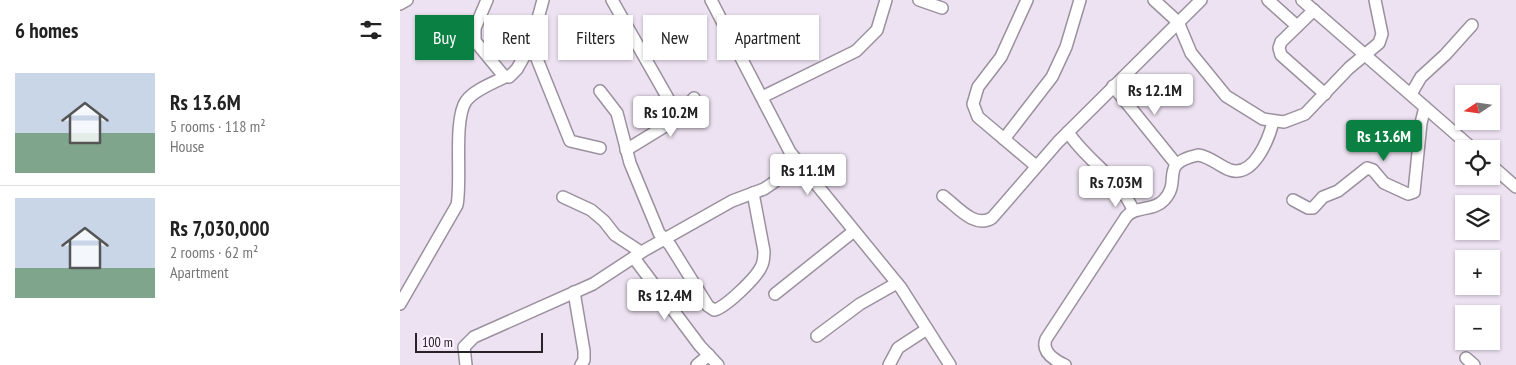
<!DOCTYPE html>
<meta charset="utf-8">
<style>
body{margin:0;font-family:"PT Sans Narrow",sans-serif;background:#f6f6f6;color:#222;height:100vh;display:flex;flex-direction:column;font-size:19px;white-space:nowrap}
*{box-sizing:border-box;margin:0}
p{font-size:16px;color:#767676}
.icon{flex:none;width:28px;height:28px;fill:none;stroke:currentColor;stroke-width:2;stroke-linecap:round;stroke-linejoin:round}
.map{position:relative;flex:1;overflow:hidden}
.sheet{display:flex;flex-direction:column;background:#fff;width:400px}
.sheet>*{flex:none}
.guide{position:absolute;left:15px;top:15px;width:475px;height:45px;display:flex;gap:10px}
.needle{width:32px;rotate:257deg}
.fabs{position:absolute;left:1055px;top:85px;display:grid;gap:10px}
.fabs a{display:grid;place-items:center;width:45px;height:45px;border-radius:0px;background:#fff;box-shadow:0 1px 4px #0004;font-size:25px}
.scale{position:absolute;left:15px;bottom:12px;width:128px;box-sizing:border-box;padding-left:5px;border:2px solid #272329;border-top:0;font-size:14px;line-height:18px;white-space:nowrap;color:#272329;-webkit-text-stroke:4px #fbf0fe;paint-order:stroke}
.price{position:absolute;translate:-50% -42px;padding:0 11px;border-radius:5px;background:#fff;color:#222;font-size:16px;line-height:32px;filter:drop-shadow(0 1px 2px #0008)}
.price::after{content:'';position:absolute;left:50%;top:30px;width:15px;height:11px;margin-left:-8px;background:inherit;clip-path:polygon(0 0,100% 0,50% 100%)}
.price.current{background:#0b8043;color:#fff}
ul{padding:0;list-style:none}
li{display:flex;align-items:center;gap:15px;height:125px;padding:0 15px}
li+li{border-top:1px solid #e0e0e0}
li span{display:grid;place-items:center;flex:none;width:140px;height:100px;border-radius:0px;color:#555}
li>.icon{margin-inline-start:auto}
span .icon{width:60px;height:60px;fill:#fffc;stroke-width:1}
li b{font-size:21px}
h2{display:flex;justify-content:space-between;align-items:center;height:60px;padding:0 15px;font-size:21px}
.tag{padding:0 18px;border-radius:0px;background:#fff;box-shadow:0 1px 4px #0004;font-size:18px;line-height:45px}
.tag.current{background:#0b8043;color:#fff}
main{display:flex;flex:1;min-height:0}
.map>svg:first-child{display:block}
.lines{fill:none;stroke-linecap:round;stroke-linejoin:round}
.minor-casing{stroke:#9b919e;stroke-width:14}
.minor{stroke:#fff;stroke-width:11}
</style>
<main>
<section class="sheet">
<h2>6 homes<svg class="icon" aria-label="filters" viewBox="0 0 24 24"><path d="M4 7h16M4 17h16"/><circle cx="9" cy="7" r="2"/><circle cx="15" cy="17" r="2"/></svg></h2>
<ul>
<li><span style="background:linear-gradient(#c9d6e8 60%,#7fa58c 0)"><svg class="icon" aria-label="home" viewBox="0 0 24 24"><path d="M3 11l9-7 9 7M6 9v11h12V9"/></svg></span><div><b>Rs 13.6M</b><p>5 rooms · 118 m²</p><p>House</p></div></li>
<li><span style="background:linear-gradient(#c9d6e8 70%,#7fa58c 0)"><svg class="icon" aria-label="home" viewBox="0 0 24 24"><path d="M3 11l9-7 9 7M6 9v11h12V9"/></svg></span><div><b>Rs 7,030,000</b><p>2 rooms · 62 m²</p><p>Apartment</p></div></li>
</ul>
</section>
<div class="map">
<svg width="1116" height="365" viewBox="0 0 1116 365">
<rect width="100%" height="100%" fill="#ede2f1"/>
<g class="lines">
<!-- minor casing -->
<g class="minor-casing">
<g id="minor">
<path d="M87 0 75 28V41L103 75 109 77 117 69 131 44"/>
<path d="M143 0 131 44 170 141 200 148"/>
<path d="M212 0 278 116"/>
<path d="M311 0 390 152 501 288 550 365"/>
<path d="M519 0 542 8"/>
<path d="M627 0 601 57 578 87 573 104 578 117 636 166"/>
<path d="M754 0 778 22 791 53 826 96 863 119 884 122 905 114 949 68 979 43 982 34 975 0"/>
<path d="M868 0 897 26"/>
<path d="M902 0 1073 149"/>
<path d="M0 4 7 0"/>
<path d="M914 10 881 42 879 48 881 55 925 94"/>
<path d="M713 86 776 164"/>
<path d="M200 91 217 113 230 163 259 233 270 245 308 306 314 310C325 308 356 278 361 267 364 262 364 256 364 251L353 193"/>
<path d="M1011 94 1021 77 1045 55 1072 25"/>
<path d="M362 97 456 51 477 30 486 0"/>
<path d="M668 132C686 161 720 178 733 210"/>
<path d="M604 139 652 77 666 47 680 0"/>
<path d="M226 150 275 120 294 98"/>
<path d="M1091 165 1116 187"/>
<path d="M543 196C557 206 574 229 592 218L658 142 801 0"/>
<path d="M163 197 191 210 204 221 215 235 241 252"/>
<path d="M893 200 908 208H913L923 197 938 191 967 168 973 170 984 183 1008 194 1014 192 1021 123 1025 107"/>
<path d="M234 258 300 346 318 365"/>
<path d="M174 292 184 351V360L181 365"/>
<path d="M375 294 454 231"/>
<path d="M0 304 57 205C62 180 53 120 66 101 74 90 93 83 105 77"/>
<path d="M417 336 460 304 497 283"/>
<path d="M1066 358 1074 365"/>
<path d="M66 365 64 347 74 337 193 284 245 250 332 201 364 189 399 165"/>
<path d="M297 365 309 355"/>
<path d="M489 365 498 348 527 329"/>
<path d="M665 365C654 360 641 352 646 339L726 217C736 205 753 212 764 200 783 180 757 164 798 155 811 157 819 166 830 170 854 178 869 138 873 122"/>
</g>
</g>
<!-- minor -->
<use href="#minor" class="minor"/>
</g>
</svg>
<div class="fabs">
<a><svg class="needle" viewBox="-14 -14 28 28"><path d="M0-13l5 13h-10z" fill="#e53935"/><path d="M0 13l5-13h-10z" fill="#767676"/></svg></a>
<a><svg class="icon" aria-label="locate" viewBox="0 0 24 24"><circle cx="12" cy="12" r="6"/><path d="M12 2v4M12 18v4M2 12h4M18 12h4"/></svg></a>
<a><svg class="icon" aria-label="layers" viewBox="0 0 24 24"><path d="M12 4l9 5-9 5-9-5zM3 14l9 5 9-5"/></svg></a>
<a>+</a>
<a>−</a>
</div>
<div class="scale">100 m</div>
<b class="price" style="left:755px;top:116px">Rs 12.1M</b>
<b class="price" style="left:271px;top:138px">Rs 10.2M</b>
<b class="price current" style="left:984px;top:162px">Rs 13.6M</b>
<b class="price" style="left:408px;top:196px">Rs 11.1M</b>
<b class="price" style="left:716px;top:208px">Rs 7.03M</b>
<b class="price" style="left:265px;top:321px">Rs 12.4M</b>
<div class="guide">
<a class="tag current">Buy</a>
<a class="tag">Rent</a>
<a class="tag">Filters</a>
<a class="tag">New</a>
<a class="tag">Apartment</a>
</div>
</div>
</main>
